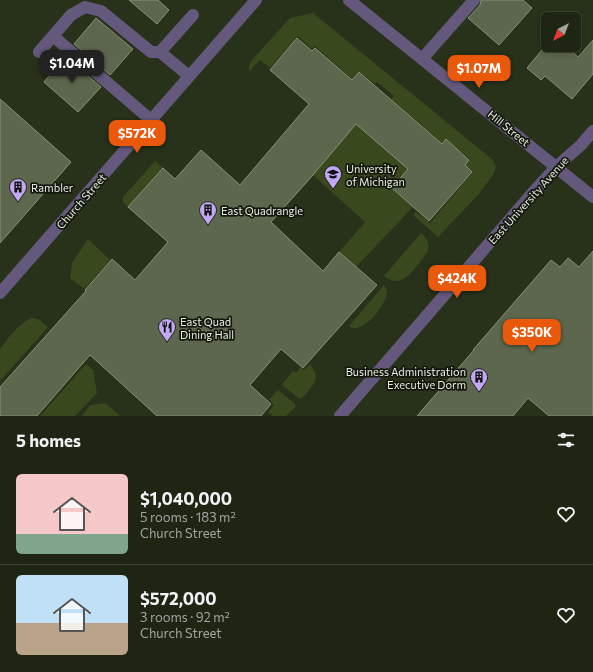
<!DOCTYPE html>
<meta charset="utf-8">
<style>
body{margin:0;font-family:Commissioner,sans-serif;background:#262d1c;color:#f1f3f6;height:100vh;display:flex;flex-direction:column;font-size:15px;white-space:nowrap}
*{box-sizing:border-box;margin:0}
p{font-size:13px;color:#a1a5a0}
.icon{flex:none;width:22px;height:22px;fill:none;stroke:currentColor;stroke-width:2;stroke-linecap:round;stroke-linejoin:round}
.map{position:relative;height:416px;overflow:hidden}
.side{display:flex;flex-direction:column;background:#1e2513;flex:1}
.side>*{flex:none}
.needle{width:26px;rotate:222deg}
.buttons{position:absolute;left:541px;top:12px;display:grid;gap:8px}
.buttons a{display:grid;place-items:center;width:40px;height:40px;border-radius:6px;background:#1e2513;box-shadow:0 2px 6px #0003,0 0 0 1px #3c4233;font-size:20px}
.price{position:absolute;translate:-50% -34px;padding:0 9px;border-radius:8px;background:#ea580c;color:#fff;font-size:13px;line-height:26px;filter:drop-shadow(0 1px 2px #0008)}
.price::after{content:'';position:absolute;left:50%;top:24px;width:12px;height:9px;margin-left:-6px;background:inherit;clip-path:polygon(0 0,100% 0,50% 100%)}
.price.active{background:#222;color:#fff}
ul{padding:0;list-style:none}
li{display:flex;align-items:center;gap:12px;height:100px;padding:0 16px}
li+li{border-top:1px solid #3c4233}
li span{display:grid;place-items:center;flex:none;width:112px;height:80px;border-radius:6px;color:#555}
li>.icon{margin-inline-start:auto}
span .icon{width:48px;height:48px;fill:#fffc;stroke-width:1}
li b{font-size:17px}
h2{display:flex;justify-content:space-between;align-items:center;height:48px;padding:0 16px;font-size:17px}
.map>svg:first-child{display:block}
.green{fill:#39481d}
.building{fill:#5d674d;stroke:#869175}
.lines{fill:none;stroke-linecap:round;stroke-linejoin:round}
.minor{stroke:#64597d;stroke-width:12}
.labels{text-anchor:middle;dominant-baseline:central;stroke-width:3.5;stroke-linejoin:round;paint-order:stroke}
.street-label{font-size:11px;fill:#e7eedf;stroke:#13170d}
.poi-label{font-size:11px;fill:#e7eedf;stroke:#13170d;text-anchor:start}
</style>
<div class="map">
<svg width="593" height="416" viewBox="0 0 593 416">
<rect width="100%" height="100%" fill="#283119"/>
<!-- green -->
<g class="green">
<path d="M313 13 493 160 496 167 493 175 478 195 438 237 413 215 416 212 430 223 473 172 465 165 470 159 446 139 442 143 391 99 394 96 377 82 375 84 359 71 352 79 315 46 312 49 298 36 270 68 260 60 251 69V72C247 69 249 65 251 61L290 18Z"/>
<path d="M356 123 408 169 392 188 413 207 356 267 339 252 365 222 313 175Z"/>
<path d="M155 161 163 168 128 207 123 202V197Z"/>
<path d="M421 233C427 239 431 245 427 253 416 266 403 292 384 276Z"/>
<path d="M88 239 110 260 86 287 83 288 70 278 72 263Z"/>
<path d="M384 285C385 287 387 289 387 291 388 303 362 337 349 326Z"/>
<path d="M32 318 40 320 48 327 0 381V349C8 339 19 322 32 318Z"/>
<path d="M86 364 93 370 97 393 75 416H40Z"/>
<path d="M310 364C318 375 318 380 309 390 306 394 304 397 300 399L283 386 282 384 293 371 296 373 301 367 304 370Z"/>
<path d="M278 390 295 404V407L286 416H273L268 412 274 405 269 399Z"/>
<path d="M105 403 120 416H82L90 405Z"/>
</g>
<!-- building -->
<g class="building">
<path d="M129 0H158L169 10 157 24Z"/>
<path d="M481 0H523L532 8 499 45 468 18 480 5Z"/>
<path d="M96 18 133 49 110 75 74 44Z"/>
<path d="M297 38 312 51 315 48 352 80 359 72 442 144 446 139 469 160 465 165 472 172 429 221 392 188 408 169 356 124 313 175 271 222 323 271 339 252 377 285 303 368 281 349 250 385 271 404 261 416H157L90 355 37 416H0V387L86 291 85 290 112 259 135 280 168 242 128 207 163 168 175 179 201 150 240 185 309 104 270 70Z"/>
<path d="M593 40V74L572 99 545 76 541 80 527 68 546 45H564L578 57Z"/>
<path d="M65 56 101 87 78 112 44 82Z"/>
<path d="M0 99 71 162 0 243Z"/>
<path d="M593 251V416H549L528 398 513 416H417L474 350H473L551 260 560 267 568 258 579 267Z"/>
</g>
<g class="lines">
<!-- minor -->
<g class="minor">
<path d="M349 0 593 197"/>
<path d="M53 36 151 120"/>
<path d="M39 52 71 15 85 7 101 11 151 52H160"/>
<path d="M422 59 474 0"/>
<path d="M189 76 160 52 193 15"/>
<path d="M0 293 256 0"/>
<path d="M340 416 536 189 556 167 581 145 593 131"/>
</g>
</g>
<!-- icons -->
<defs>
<g id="university-pin" transform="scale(0.9)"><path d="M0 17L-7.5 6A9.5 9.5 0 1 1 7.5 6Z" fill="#c0a8f3" stroke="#13170d"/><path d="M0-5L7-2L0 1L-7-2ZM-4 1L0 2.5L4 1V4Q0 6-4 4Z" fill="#111"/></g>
<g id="building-pin" transform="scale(0.9)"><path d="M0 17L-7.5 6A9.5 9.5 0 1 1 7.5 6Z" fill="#c0a8f3" stroke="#13170d"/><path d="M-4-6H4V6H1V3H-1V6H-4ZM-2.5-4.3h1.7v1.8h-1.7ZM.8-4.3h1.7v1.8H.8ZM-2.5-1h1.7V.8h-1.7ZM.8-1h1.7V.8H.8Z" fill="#111"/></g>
<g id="restaurant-pin" transform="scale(0.9)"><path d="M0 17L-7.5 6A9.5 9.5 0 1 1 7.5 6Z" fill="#c0a8f3" stroke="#13170d"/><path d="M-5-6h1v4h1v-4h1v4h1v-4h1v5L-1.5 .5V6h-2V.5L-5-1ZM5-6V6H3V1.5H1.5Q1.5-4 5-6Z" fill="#111"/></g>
</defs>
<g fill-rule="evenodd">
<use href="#university-pin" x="333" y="174"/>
<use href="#building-pin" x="18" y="187"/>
<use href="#building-pin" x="208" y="210"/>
<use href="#restaurant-pin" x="167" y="327"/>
<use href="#building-pin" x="479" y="377"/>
</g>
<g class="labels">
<!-- street labels -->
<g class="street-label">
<text transform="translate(509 128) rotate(39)">Hill Street</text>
<text transform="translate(528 200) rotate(-48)">East University Avenue</text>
<text transform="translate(81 201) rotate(-49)">Church Street</text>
</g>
<!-- poi labels -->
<g class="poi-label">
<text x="346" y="168">University<tspan x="346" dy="13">of Michigan</tspan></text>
<text x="31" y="187">Rambler</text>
<text x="221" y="210">East Quadrangle</text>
<text x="180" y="321">East Quad<tspan x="180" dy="13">Dining Hall</tspan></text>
<text x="466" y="371" text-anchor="end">Business Administration<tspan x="466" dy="13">Executive Dorm</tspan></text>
</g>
</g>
</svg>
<div class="buttons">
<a><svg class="needle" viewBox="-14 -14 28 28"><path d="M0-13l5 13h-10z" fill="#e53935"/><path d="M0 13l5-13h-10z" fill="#a1a5a0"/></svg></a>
</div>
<b class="price active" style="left:72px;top:84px">$1.04M</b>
<b class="price" style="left:479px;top:89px">$1.07M</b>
<b class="price" style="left:137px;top:154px">$572K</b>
<b class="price" style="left:457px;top:299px">$424K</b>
<b class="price" style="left:532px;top:353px">$350K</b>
</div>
<section class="side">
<h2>5 homes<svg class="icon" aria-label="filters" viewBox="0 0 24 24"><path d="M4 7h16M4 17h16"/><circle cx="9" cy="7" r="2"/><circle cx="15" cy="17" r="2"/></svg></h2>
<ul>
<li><span style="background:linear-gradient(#f6c9c9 75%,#7fa58c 0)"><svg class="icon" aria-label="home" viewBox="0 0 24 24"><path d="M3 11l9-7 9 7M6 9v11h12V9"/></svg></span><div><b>$1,040,000</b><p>5 rooms · 183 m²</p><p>Church Street</p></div><svg class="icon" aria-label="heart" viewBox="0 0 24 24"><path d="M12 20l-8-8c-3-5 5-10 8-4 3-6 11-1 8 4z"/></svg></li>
<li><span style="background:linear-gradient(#bfe0f5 60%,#b9a48a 0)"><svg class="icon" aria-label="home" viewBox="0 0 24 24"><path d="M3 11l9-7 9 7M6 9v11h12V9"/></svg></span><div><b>$572,000</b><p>3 rooms · 92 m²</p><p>Church Street</p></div><svg class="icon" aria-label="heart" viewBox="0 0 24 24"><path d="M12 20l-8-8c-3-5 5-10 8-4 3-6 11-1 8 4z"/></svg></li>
</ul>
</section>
